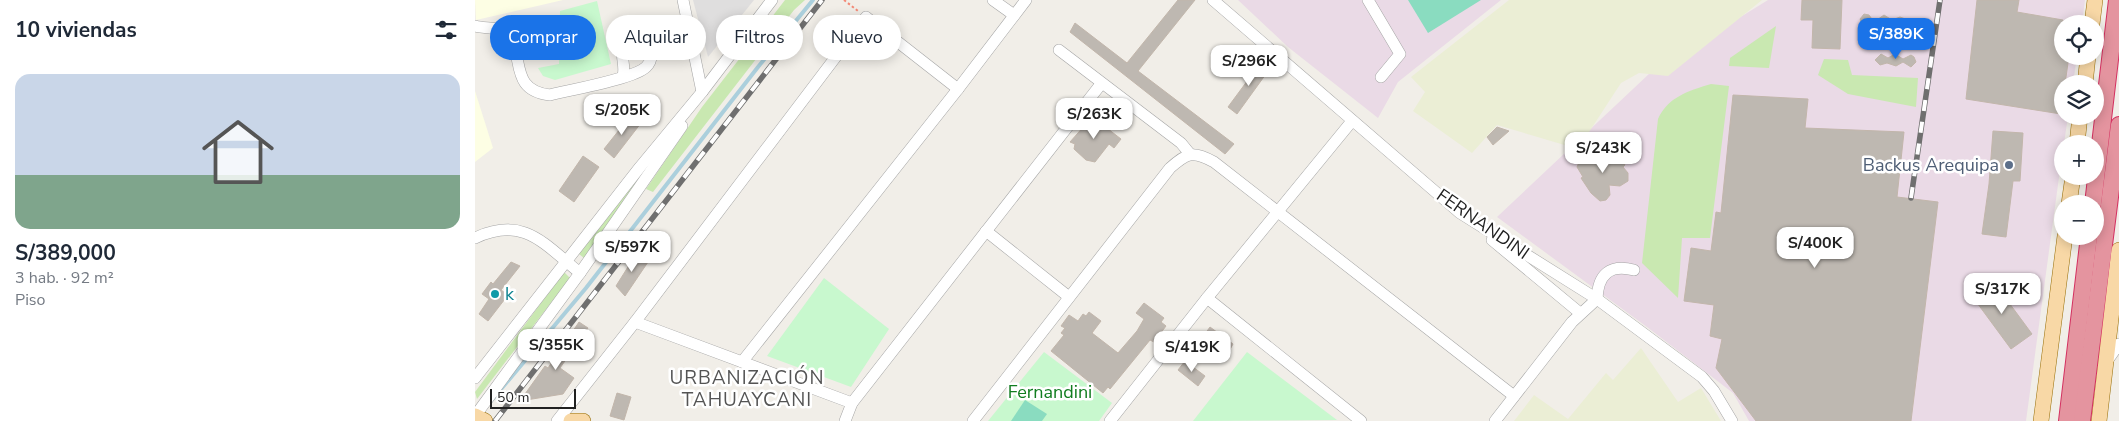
<!DOCTYPE html>
<html lang="es">
<meta charset="utf-8">
<style>
body{margin:0;font-family:"Nunito Sans",sans-serif;background:#f2f2f3;color:#1f2937;height:100vh;display:flex;flex-direction:column;font-size:19px;white-space:nowrap}
*{box-sizing:border-box;margin:0}
p{font-size:16px;color:#747a83}
.icon{flex:none;width:28px;height:28px;fill:none;stroke:currentColor;stroke-width:2;stroke-linecap:round;stroke-linejoin:round}
.map{position:relative;flex:1;overflow:hidden}
.panel{display:flex;flex-direction:column;background:#fff;width:475px}
.panel>*{flex:none}
.guide{position:absolute;left:15px;top:15px;width:475px;height:45px;display:flex;gap:10px}
.controls{position:absolute;left:1579px;top:15px;display:grid;gap:10px}
.controls a{display:grid;place-items:center;width:50px;height:50px;border-radius:50%;background:#fff;box-shadow:0 2px 12px #0003;font-size:25px}
.scale{position:absolute;left:15px;bottom:12px;width:86px;box-sizing:border-box;padding-left:5px;border:2px solid #212121;border-top:0;font-size:14px;line-height:18px;white-space:nowrap;color:#212121;-webkit-text-stroke:4px #fff;paint-order:stroke}
.price{position:absolute;translate:-50% -42px;padding:0 11px;border-radius:10px;background:#fff;color:#222;font-size:16px;line-height:32px;filter:drop-shadow(0 1px 2px #0008)}
.price::after{content:'';position:absolute;left:50%;top:30px;width:15px;height:11px;margin-left:-8px;background:inherit;clip-path:polygon(0 0,100% 0,50% 100%)}
.price.active{background:#1a73e8;color:#fff}
ul{padding:0;list-style:none}
li{display:grid;align-content:center;gap:10px;height:265px;padding:0 15px}
li span{display:grid;place-items:center;height:155px;border-radius:15px;color:#555}
li>.icon{margin-inline-start:auto}
span .icon{width:90px;height:90px;fill:#fffc;stroke-width:1}
li b{font-size:21px}
h2{display:flex;justify-content:space-between;align-items:center;height:60px;padding:0 15px;font-size:21px}
.chip{padding:0 18px;border-radius:22px;background:#fff;box-shadow:0 2px 12px #0003;font-size:18px;line-height:45px}
.chip.active{background:#1a73e8;color:#fff}
main{display:flex;flex:1;min-height:0}
.map>svg:first-child{display:block}
.residential{fill:#dfdede}
.industrial{fill:#eadae6}
.education{fill:#fdfee4}
.farmland{fill:#ebeed5}
.grass{fill:#c9e8b1}
.park{fill:#c8f8ce}
.pitch{fill:#8adcc0}
.lines{fill:none;stroke-linecap:round;stroke-linejoin:round}
.stream{stroke:#abcfdc;stroke-width:4}
.building{fill:#beb8b1;stroke:#c2b6ab}
.minor-casing{stroke:#a5a5a5;stroke-width:12}
.major-casing{stroke:#976e07;stroke-width:16}
.highway-casing{stroke:#d43060;stroke-width:18}
.path{stroke:#f48976;stroke-width:2;stroke-dasharray:2.5 2.5;stroke-linecap:butt}
.minor{stroke:#fff;stroke-width:11}
.major{stroke:#f8d8a6;stroke-width:15}
.highway{stroke:#e4949f;stroke-width:16}
.rail-casing{stroke:#6f6f6f;stroke-width:5.5}
.rail{stroke:#fff;stroke-width:4;stroke-dasharray:11;stroke-linecap:butt}
.service-dot{fill:#5c6f8a;stroke:#fff;stroke-width:2}
.culture-dot{fill:#0f9aa8;stroke:#fff;stroke-width:2}
.labels{text-anchor:middle;dominant-baseline:central;stroke-width:5;stroke-linejoin:round;paint-order:stroke}
.service-label{font-size:18px;fill:#4e5e75;stroke:#fff;text-anchor:end}
.street-label{font-size:18px;fill:#212121;stroke:#fff}
.culture-label{font-size:18px;fill:#0d838f;stroke:#fff;text-anchor:start}
.park-label{font-size:18px;fill:#117d1f;stroke:#fff}
.neighbourhood-label{font-size:19px;letter-spacing:1px;fill:#545454;stroke:#fff}
</style>
<main>
<section class="panel">
<h2>10 viviendas<svg class="icon" aria-label="filters" viewBox="0 0 24 24"><path d="M4 7h16M4 17h16"/><circle cx="9" cy="7" r="2"/><circle cx="15" cy="17" r="2"/></svg></h2>
<ul>
<li><span style="background:linear-gradient(#c9d6e8 65%,#7fa58c 0)"><svg class="icon" aria-label="home" viewBox="0 0 24 24"><path d="M3 11l9-7 9 7M6 9v11h12V9"/></svg></span><div><b>S/389,000</b><p>3 hab. · 92 m²</p><p>Piso</p></div></li>
</ul>
</section>
<div class="map">
<svg width="1644" height="421" viewBox="0 0 1644 421">
<rect width="100%" height="100%" fill="#f1eee8"/>
<!-- residential -->
<path class="residential" d="M218 0H279L233 57Z"/>
<!-- industrial -->
<g class="industrial">
<path d="M763 0H1026L923 82 903 118 813 47Z"/>
<path d="M1293 0H1610L1607 24H1588V56H1602L1598 84H1588V116H1593L1589 144H1588L1587 155 1551 421H1274L1258 393 1172 327 1022 217 1175 73Z"/>
</g>
<!-- education -->
<g class="education">
<path d="M0 0H88L1 20Z"/>
<path d="M0 91 18 148 0 162Z"/>
</g>
<!-- farmland -->
<g class="farmland">
<path d="M1034 0H1287L1193 76 1164 73 1146 83 1103 149 1022 125 997 153 938 111 950 92 936 77Z"/>
<path d="M1166 348 1203 402 1226 388 1246 421H1039L1059 395 1093 419 1131 373 1138 380Z"/>
</g>
<!-- grass -->
<g class="grass">
<path d="M310 0H330L319 10 178 192 171 189 227 107Z"/>
<path d="M1301 26 1294 68 1254 66 1255 58Z"/>
<path d="M1349 59 1373 60 1377 75 1443 78 1441 107 1373 94 1343 75Z"/>
<path d="M1236 84 1254 86 1235 238H1207L1203 298 1167 263 1183 119C1193 97 1213 91 1236 84Z"/>
<path d="M180 157 109 258 104 254Z"/>
<path d="M89 272 95 278 2 399 0 392Z"/>
</g>
<!-- park -->
<g class="park">
<path d="M122 1 136 64 80 80 68 76 63 68 84 64 85 11Z"/>
<path d="M349 278 414 329 376 387 292 356Z"/>
<path d="M569 352 637 403 624 421H513Z"/>
<path d="M772 352 862 420 718 421Z"/>
</g>
<!-- pitch -->
<g class="pitch">
<path d="M933 0H1006L953 33Z"/>
<path d="M550 400 572 414 567 421H536Z"/>
</g>
<g class="lines">
<!-- stream -->
<path class="stream" d="M16 401 111 288 283 67 338 0"/>
</g>
<!-- building -->
<g class="building">
<path d="M703 0H720L663 71 759 144 750 154 595 32 600 23 652 63Z"/>
<path d="M1327 0H1367L1365 49 1337 48 1338 20H1326Z"/>
<path d="M1502 0H1544L1542 12 1588 20V56H1594L1590 84H1588L1586 114 1491 99Z"/>
<path d="M1389 14 1394 15 1399 22 1409 15 1417 20 1425 17 1433 20H1440L1444 24 1441 31 1442 40 1437 45 1429 37 1421 43 1415 38 1406 41 1399 35 1392 38H1389L1387 33 1389 27 1385 19Z"/>
<path d="M1406 54 1413 58 1420 54 1428 59 1436 55 1439 57 1441 62 1436 67 1428 62 1421 66 1412 63 1405 65 1400 60Z"/>
<path d="M787 61 796 67 762 114 753 107Z"/>
<path d="M1258 95 1333 99 1330 128 1429 132 1422 197 1463 202 1436 421H1281L1241 368 1247 339 1235 336 1239 305 1209 301 1216 248 1236 251 1241 212 1246 213Z"/>
<path d="M156 115 166 123 139 158 129 149Z"/>
<path d="M615 115 646 139 639 148 634 144 620 162 611 160 599 149 600 144 595 142 610 125 608 124Z"/>
<path d="M1022 127 1034 131 1018 145 1012 137Z"/>
<path d="M1518 131 1548 133 1545 181H1538L1531 237 1507 234 1514 184Z"/>
<path d="M1130 149 1139 151 1142 156H1144L1150 165 1148 167 1153 173V181L1145 186 1134 185 1135 195 1131 200 1125 201 1116 193 1106 178 1108 177 1102 167 1105 160 1110 157H1114L1123 163 1126 153Z"/>
<path d="M108 156 124 167 99 202 84 191Z"/>
<path d="M163 251 173 262 150 296 141 286Z"/>
<path d="M36 262 45 266 26 290 33 295 13 321 4 314 14 299 7 294 16 282 18 284Z"/>
<path d="M1518 281 1557 334 1536 349 1497 296Z"/>
<path d="M669 303 689 318 686 322 691 326 679 342 675 340 635 389 633 387 628 393 576 351 589 335 586 333 590 328 586 326 594 315 603 321 608 314 611 316 614 312 626 321 617 333 643 353 662 331 669 319 661 313Z"/>
<path d="M104 322 113 328 85 368 99 378 88 394 45 401 70 366 73 368Z"/>
<path d="M735 327 758 344 753 353 740 344 738 346 727 338Z"/>
<path d="M710 361 730 376 723 386 703 370Z"/>
<path d="M142 393 156 397 149 420 135 416Z"/>
</g>
<g class="lines">
<!-- minor casing -->
<g class="minor-casing">
<g id="minor">
<path d="M208 0 227 92"/>
<path d="M518 0 539 15"/>
<path d="M738 0 985 213 1122 299 1227 377 1239 391 1257 421"/>
<path d="M893 0 925 54 906 77"/>
<path d="M0 26C10 29 22 26 30 33 52 51 31 90 75 95 94 90 159 79 171 67 180 58 175 48 168 40L156 39 148 45C145 56 151 66 148 76"/>
<path d="M584 50 706 143 715 154"/>
<path d="M511 231 594 297"/>
<path d="M0 238C49 215 69 244 105 273"/>
<path d="M1017 240 1105 313"/>
<path d="M732 298 886 421"/>
<path d="M160 322 377 403"/>
<path d="M1632 361 1644 344"/>
<path d="M267 362 483 89 551 0"/>
<path d="M0 378 165 167 227 92 297 0"/>
<path d="M0 416 105 273 207 126"/>
<path d="M82 421 160 322 391 17 483 89"/>
<path d="M370 421 377 403 626 84"/>
<path d="M498 421 695 168C712 153 718 150 739 162L1039 396"/>
<path d="M635 421 732 298 877 121"/>
<path d="M1020 421 1097 322 1122 299C1123 274 1135 264 1159 270"/>
</g>
</g>
<!-- major casing -->
<g class="major-casing">
<g id="major">
<path d="M1617 24 1620 0"/>
<path d="M1610 84 1613 56"/>
<path d="M1602 144 1605 116"/>
<path d="M1594 204 1598 176"/>
<path d="M0 416 10 421"/>
<path d="M96 421H108"/>
<path d="M1566 421 1590 236"/>
<path d="M1624 421 1644 250"/>
</g>
</g>
<!-- highway casing -->
<g class="highway-casing">
<g id="highway">
<path d="M1618 204 1642 0"/>
<path d="M1592 421 1614 236"/>
<path d="M1607 421 1644 125"/>
</g>
</g>
<!-- path -->
<path class="path" d="M369 0 383 11"/>
<!-- minor -->
<use href="#minor" class="minor"/>
<!-- major -->
<use href="#major" class="major"/>
<!-- highway -->
<use href="#highway" class="highway"/>
<!-- rail casing -->
<g class="rail-casing">
<g id="rail">
<path d="M1436 198 1465 0"/>
<path d="M20 421 347 0"/>
</g>
</g>
<!-- rail -->
<use href="#rail" class="rail"/>
</g>
<!-- markers -->
<circle class="service-dot" cx="1534" cy="165" r="5"/>
<circle class="culture-dot" cx="20" cy="294" r="5"/>
<g class="labels">
<!-- service labels -->
<g class="service-label">
<text x="1524" y="165">Backus Arequipa</text>
</g>
<!-- street labels -->
<g class="street-label">
<text transform="translate(1008 224) rotate(35)">FERNANDINI</text>
</g>
<!-- culture labels -->
<g class="culture-label">
<text x="30" y="294">k</text>
</g>
<!-- park labels -->
<g class="park-label">
<text x="575" y="392">Fernandini</text>
</g>
<!-- neighbourhood labels -->
<g class="neighbourhood-label">
<text x="272" y="378">URBANIZACIÓN<tspan x="272" dy="22">TAHUAYCANI</tspan></text>
</g>
</g>
</svg>
<div class="controls">
<a><svg class="icon" aria-label="locate" viewBox="0 0 24 24"><circle cx="12" cy="12" r="6"/><path d="M12 2v4M12 18v4M2 12h4M18 12h4"/></svg></a>
<a><svg class="icon" aria-label="layers" viewBox="0 0 24 24"><path d="M12 4l9 5-9 5-9-5zM3 14l9 5 9-5"/></svg></a>
<a>+</a>
<a>−</a>
</div>
<div class="scale">50 m</div>
<b class="price active" style="left:1421px;top:60px">S/389K</b>
<b class="price" style="left:774px;top:87px">S/296K</b>
<b class="price" style="left:147px;top:136px">S/205K</b>
<b class="price" style="left:619px;top:140px">S/263K</b>
<b class="price" style="left:1128px;top:174px">S/243K</b>
<b class="price" style="left:1340px;top:269px">S/400K</b>
<b class="price" style="left:157px;top:273px">S/597K</b>
<b class="price" style="left:1527px;top:315px">S/317K</b>
<b class="price" style="left:81px;top:371px">S/355K</b>
<b class="price" style="left:717px;top:373px">S/419K</b>
<div class="guide">
<a class="chip active">Comprar</a>
<a class="chip">Alquilar</a>
<a class="chip">Filtros</a>
<a class="chip">Nuevo</a>
</div>
</div>
</main>
